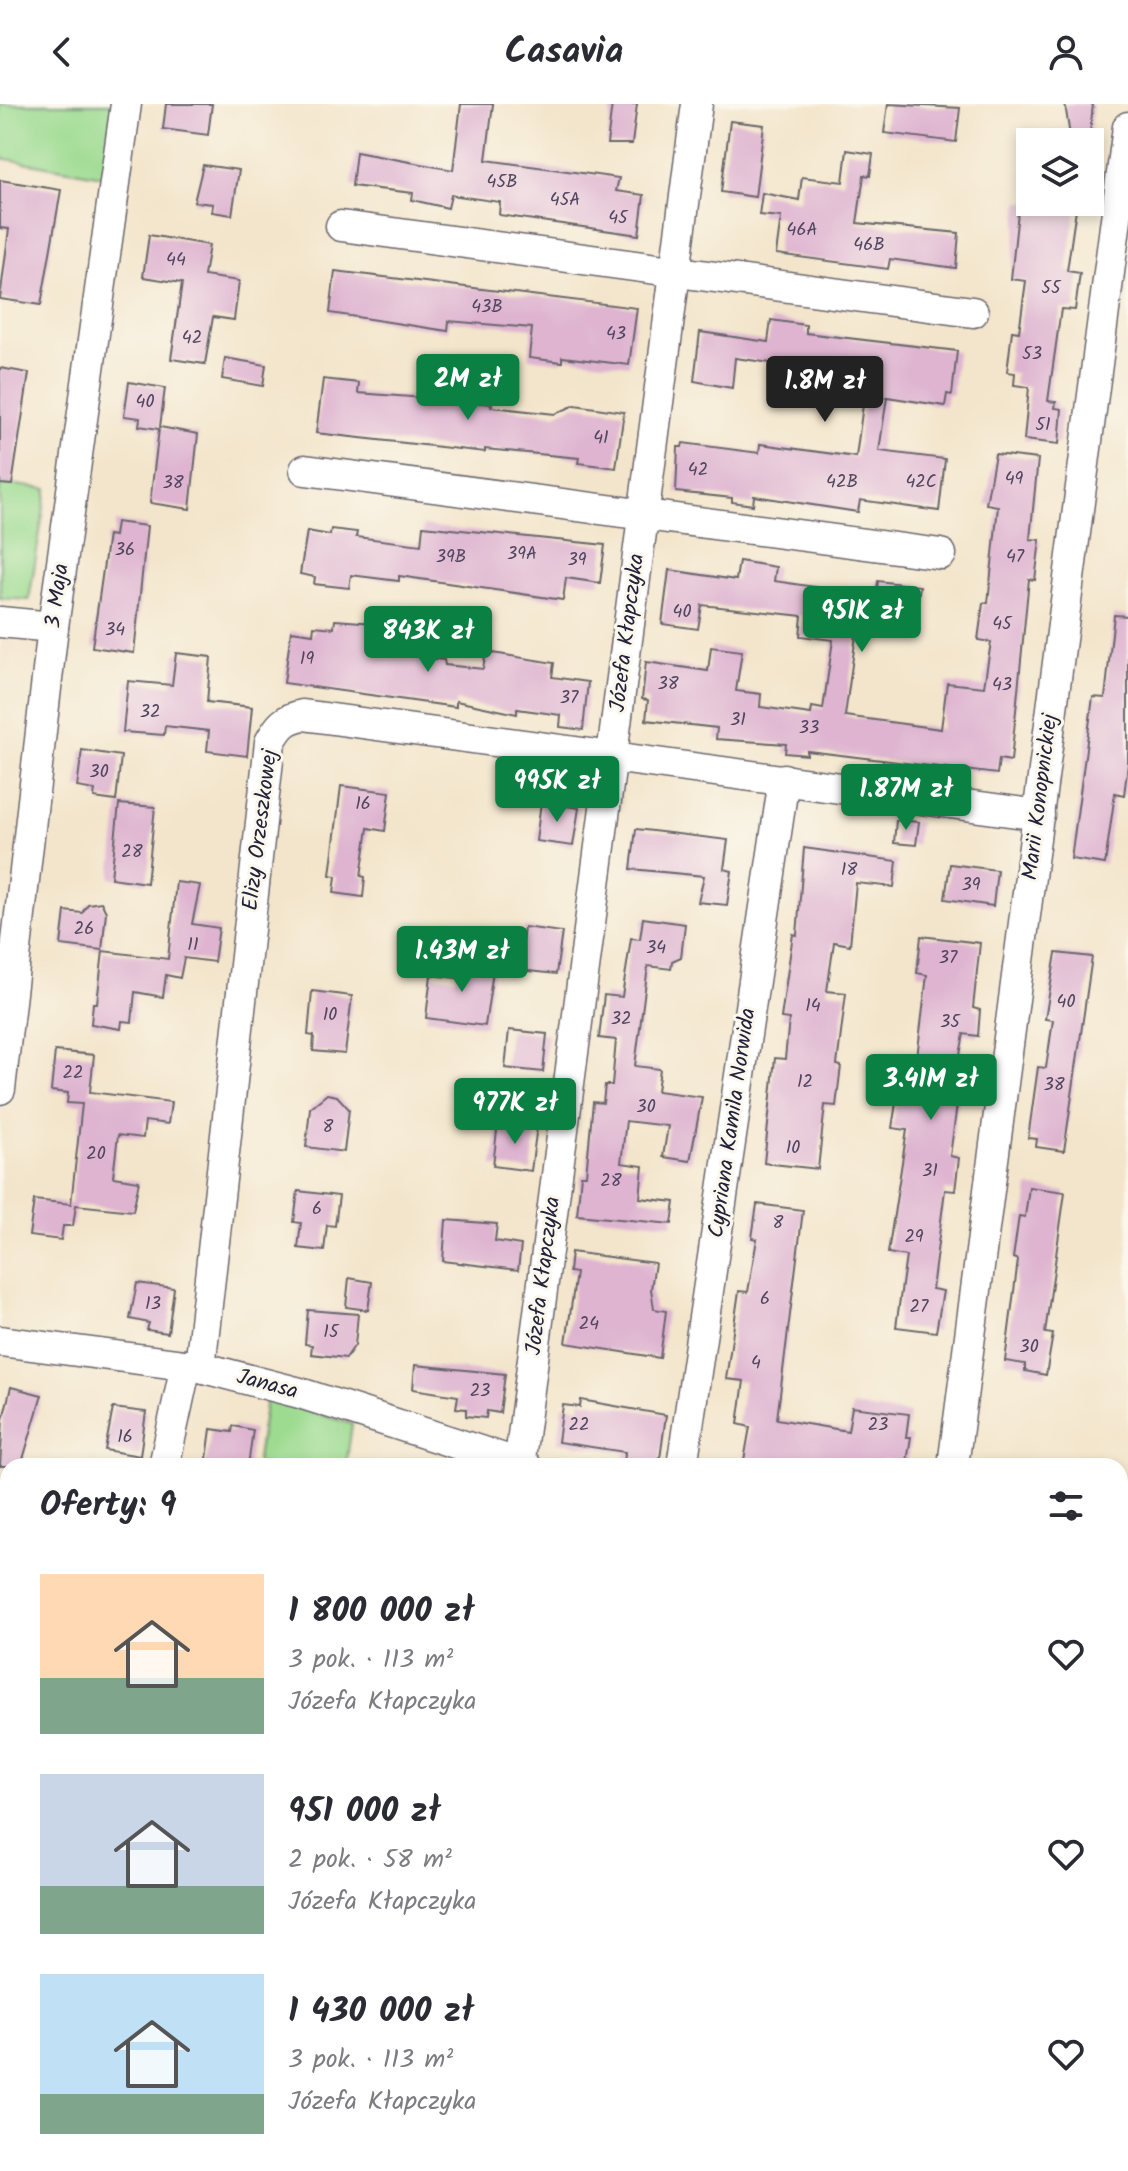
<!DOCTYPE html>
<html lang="pl">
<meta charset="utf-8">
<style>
body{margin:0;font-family:Kalam,sans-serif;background:#f2f2f3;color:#2b2b33;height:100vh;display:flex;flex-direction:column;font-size:30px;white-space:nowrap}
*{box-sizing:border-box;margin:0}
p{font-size:26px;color:#7c7c81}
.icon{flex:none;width:44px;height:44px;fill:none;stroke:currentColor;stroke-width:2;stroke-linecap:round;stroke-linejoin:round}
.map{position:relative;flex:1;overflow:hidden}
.details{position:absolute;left:0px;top:1354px;width:1128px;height:714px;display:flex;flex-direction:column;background:#fff;border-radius:24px 24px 0 0;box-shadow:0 4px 12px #0003}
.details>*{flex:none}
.fabs{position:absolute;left:1016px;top:24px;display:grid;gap:16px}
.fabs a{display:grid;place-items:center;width:88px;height:88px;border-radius:0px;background:#fff;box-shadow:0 4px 12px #0003;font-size:40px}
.price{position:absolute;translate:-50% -68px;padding:0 18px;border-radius:8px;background:#0b8043;color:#fff;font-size:26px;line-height:52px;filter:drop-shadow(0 2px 4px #0008)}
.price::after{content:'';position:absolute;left:50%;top:48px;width:24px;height:18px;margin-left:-12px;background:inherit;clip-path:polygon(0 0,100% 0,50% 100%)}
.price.selected{background:#222;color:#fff}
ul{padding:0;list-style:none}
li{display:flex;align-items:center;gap:24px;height:200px;padding:0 40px}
li span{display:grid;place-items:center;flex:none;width:224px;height:160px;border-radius:0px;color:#555}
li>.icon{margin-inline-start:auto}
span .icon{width:96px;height:96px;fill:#fffc;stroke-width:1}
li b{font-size:34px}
h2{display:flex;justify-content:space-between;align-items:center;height:96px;padding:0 40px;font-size:34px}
header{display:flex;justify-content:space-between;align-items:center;height:104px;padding:0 40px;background:#fff;font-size:36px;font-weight:700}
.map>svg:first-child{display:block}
.green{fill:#9ddb91;stroke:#607e66;stroke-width:2}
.building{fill:#deb4d0}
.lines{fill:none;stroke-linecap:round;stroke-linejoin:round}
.service-casing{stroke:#6b666d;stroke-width:19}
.minor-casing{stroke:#6b666d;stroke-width:33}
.service{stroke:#fff;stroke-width:16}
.minor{stroke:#fff;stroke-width:30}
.labels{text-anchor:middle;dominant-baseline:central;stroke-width:6;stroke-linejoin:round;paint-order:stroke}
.number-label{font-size:18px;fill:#514660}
.street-label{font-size:22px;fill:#22223b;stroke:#fbf7ec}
</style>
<header><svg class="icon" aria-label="back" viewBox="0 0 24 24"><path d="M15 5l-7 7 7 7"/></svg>Casavia<svg class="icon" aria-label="person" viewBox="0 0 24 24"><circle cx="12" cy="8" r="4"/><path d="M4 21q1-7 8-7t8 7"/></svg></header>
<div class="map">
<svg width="1128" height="2067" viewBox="0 0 1128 2067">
<rect width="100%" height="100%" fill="#fbf7ec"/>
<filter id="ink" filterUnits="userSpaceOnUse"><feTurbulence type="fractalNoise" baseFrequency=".0125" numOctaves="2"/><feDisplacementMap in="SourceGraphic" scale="16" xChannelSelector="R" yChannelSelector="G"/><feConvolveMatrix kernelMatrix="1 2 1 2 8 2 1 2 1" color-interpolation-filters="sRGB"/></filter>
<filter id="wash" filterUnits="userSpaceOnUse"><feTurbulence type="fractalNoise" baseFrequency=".006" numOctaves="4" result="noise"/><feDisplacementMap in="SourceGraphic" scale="32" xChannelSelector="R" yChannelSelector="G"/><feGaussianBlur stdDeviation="1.8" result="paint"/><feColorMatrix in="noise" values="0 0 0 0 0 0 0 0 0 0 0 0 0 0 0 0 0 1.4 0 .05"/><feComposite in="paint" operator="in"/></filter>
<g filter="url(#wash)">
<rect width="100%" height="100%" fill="#f3e5cb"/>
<!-- green -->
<g class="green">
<path d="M0 0H113L103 72 0 54Z"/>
<path d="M0 379 47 385 29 496 0 494Z"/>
<path d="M266 1295 352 1320 346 1362H256Z"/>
<path d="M1120 1836 1128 1837V2067H958L959 2060H1120Z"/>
</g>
<g id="blocks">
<!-- building -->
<g class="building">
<path d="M166 0H212L208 31 163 25Z"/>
<path d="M461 0H493L486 56 619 74 616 87 644 91 639 131 499 111 500 98 451 91 448 104 412 96 413 89 352 82 356 48 453 66Z"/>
<path d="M612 0H637L632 40H607Z"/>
<path d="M888 0 960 4 956 38 884 29Z"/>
<path d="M1065 0H1093L1089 38H1071Z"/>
<path d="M730 17 764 21 755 93 721 88Z"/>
<path d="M847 46 873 50 870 72 864 71 857 119 959 129 956 164 890 155 888 165 776 150 781 113 759 111 762 89 799 96 802 73 843 78Z"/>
<path d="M203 61 239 66 232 111 212 108 213 100 194 98Z"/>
<path d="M0 76 61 86 41 201 0 195 9 125 0 124Z"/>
<path d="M1019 98H1077L1067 167 1080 169 1075 206 1061 205 1048 297 1056 298 1055 304 1062 305 1059 340 1024 336 1029 283 1014 281 1015 269 1007 268 1012 227 1019 228 1026 177 1011 175Z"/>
<path d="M149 131 209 141 204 172 239 177 234 216 213 213 205 260 171 255 182 179 143 173Z"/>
<path d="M335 167 637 204 629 261 562 253V258L529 254 532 224 449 217 448 227 330 209Z"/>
<path d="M771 216 806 221V229L957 247 952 291 947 290 945 302 887 293 879 347 945 355 939 407 860 396 858 408 754 392 753 401 732 398V394L676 388 678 343H682L683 339 759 349 760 340 856 353 865 286 834 283 836 268 735 254 732 284 694 277 700 228 768 238Z"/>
<path d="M225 254 266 261 263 282 222 275Z"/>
<path d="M429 259 461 264 460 287 474 289 473 298 492 300 491 303 555 310 575 301 624 308 616 364 578 359 579 354 485 345V348L316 329 323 275 359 279 358 289 424 294Z"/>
<path d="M0 264 29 269 12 381 0 380Z"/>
<path d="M129 278 165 284 160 323 198 330 190 405 150 399 159 325 139 322 140 314 124 312Z"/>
<path d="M995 350 1038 355 1030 435 1040 436 1035 476 1029 475 1011 657 999 655 997 670 807 647V651L785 649 786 640 716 635 717 624 646 616 648 596 642 595 646 558 708 567 711 543 742 547 736 587 761 590 760 603 811 610 812 603 823 605 833 536 800 532 802 512 702 501 698 525 662 520 669 466 736 476 739 457 776 463 774 477 876 492 878 477 920 482 914 523 858 516 845 612 941 625 947 579 984 583 991 538 978 536 983 499H988L998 402 986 400Z"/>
<path d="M116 418 147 422 134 549 92 543 108 431 114 432Z"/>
<path d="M423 422 605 441 600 479 566 474 563 496 399 472V477L351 471 349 484 314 480 315 473 300 470 307 427 330 431 331 425 357 428 356 433 421 441Z"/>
<path d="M1114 511 1128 512V660L1124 691 1115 689 1105 760 1071 755 1093 593 1105 594Z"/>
<path d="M335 516 387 520 386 533 394 534 392 549 444 556 445 561 483 565 486 548 554 559 552 573 588 578 583 626 560 623 561 611 517 605V610L456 597V603L284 579 291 527 313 530 314 522 334 524Z"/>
<path d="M176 549 211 553 207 598 252 603 247 652 207 647 209 627 165 622 164 631 123 628 128 577 172 581Z"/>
<path d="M82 646 121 652 116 697 94 694 95 686 77 683Z"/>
<path d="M503 673 537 678 533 700 500 694Z"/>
<path d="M341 682 390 688 385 727 368 724 361 772 365 773 363 793 334 789 336 772 330 771Z"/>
<path d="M541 698 579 704 573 742 536 737Z"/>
<path d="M119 700 155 703 147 779 111 774Z"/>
<path d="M896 716 919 718 916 741 894 739Z"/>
<path d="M636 725 728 736 724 765 732 767 727 801 698 798 704 772 631 765Z"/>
<path d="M804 744 897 757 894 783 856 779 850 841 834 838 827 887 846 889 837 961 841 962 836 1002 825 1001 818 1065 764 1059 775 954 785 955 789 915 781 914 793 830 797 831Z"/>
<path d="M950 760 997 766 993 802 945 795Z"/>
<path d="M176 778 200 781 192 820 219 824 214 858 184 854 180 874 166 871 163 893 135 888 132 918 122 917 121 925 91 920 93 899H97L103 847 168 855Z"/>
<path d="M101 798 106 808 102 846 61 841 65 807 82 809 88 800Z"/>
<path d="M643 814 685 820 681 853 672 857 671 865 648 862 635 962 660 965 657 987 702 993 690 1057 663 1053 668 1022 626 1017 621 1059 643 1062 640 1094 675 1098 672 1120 577 1111 581 1071H586L593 998 603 999 605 981H612L616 936 599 934 604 891 622 893 631 834 640 835Z"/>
<path d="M524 823 562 828 556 870 510 865 514 837 522 838Z"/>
<path d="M921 832 980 839 973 904 980 906 978 932 964 930 952 992 958 993 950 1052 959 1054 955 1087 945 1086 932 1185 943 1187 936 1228 896 1223 906 1152 888 1149 907 1026 892 1024 901 968 915 970 927 871 917 869Z"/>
<path d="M1056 849 1092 853 1064 1047 1036 1043 1037 1035 1028 1034 1038 963 1046 964 1053 916 1045 915Z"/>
<path d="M460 854 494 860 485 922 426 914 431 871 456 874Z"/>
<path d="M312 887 352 892 345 950 313 947 314 932 308 931Z"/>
<path d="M509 926 547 930 543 968 505 964Z"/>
<path d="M55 947 94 951 90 988 171 998 168 1020 145 1017 143 1034 118 1031 113 1073 139 1077 133 1107 76 1101 73 1122H63L61 1136 29 1132 34 1096 71 1100 82 1000 67 999 68 989 51 987Z"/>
<path d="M464 984 495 987 492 1011 462 1007Z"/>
<path d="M327 990 337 992 349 1005 344 1048 306 1043 310 1004Z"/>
<path d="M498 1018 537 1022 531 1067 493 1062Z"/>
<path d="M1029 1083 1065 1088 1045 1229 1053 1230 1046 1271 1025 1267V1260L1005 1257 1018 1156 1013 1154 1019 1112 1025 1113Z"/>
<path d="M298 1087 339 1092 335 1122 327 1121 324 1147 298 1144 301 1119 294 1118Z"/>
<path d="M757 1100 803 1106 777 1315 848 1327 852 1303 909 1310 906 1333H911L907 1358 881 1355 880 1362H743L750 1323 738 1320 744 1277 726 1275 739 1187 748 1188 757 1135 752 1134Z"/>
<path d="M446 1116 497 1120 495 1137 521 1141 518 1166 443 1157Z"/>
<path d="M571 1148 655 1159 651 1185 654 1205 666 1207 660 1254 566 1239 576 1169 569 1168Z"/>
<path d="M349 1174 372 1178 368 1206 346 1203Z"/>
<path d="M137 1179 174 1184 168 1229 147 1226 149 1219 130 1215Z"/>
<path d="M308 1206 358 1210 355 1241 346 1254 311 1250 312 1241 305 1240Z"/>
<path d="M415 1261 505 1270 500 1309 487 1307 486 1314 466 1312V1305L456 1304 458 1292 413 1285Z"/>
<path d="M11 1283 42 1291 21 1362H0L3 1315Z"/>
<path d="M581 1296 666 1311 659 1362H624L625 1348 558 1338 563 1301 580 1303Z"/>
<path d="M113 1304 146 1308 140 1352 105 1346Z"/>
<path d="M233 1322 253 1326 248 1362H206L211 1325 232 1328Z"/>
</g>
</g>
</g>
<g filter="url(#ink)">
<use href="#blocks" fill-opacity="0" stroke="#6b666d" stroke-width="2"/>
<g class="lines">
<!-- service casing -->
<g class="service-casing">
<path id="service" d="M1123 1749 1128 1719"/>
</g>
<!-- minor casing -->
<g class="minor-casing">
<g id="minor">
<path d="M341 122 973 208"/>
<path d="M305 366 941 450"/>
<path d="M0 518 53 523"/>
<path d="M0 985 53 523 126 0"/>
<path d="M0 1237 200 1263 300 1289 526 1362"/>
<path d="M200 1263 270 638C279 622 284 615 303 611L1039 711"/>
<path d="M164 1362 186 1261"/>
<path d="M519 1362 697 0"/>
<path d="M682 1362 784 675"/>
<path d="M953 1362 1128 23"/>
<path d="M1120 1512 1128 1513"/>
<path d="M0 1870 8 1872"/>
<path d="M393 2067 395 2060"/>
<path d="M579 2067 580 2060"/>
<path d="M829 2067 831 2060"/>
</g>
</g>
<!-- service -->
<use href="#service" class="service"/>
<!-- minor -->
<use href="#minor" class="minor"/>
</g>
</g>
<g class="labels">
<!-- number labels -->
<g class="number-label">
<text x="502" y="78">45B</text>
<text x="565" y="96">45A</text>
<text x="618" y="114">45</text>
<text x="802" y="126">46A</text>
<text x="869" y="141">46B</text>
<text x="176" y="156">44</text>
<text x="1051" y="184">55</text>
<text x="487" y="203">43B</text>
<text x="616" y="230">43</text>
<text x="192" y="234">42</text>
<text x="1032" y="250">53</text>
<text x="145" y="298">40</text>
<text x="1043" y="321">51</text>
<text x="601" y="334">41</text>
<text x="698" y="366">42</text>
<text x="1014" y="375">49</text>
<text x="842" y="378">42B</text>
<text x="921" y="378">42C</text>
<text x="173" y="379">38</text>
<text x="125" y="446">36</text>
<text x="522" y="450">39A</text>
<text x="451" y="453">39B</text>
<text x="1015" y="453">47</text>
<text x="577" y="456">39</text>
<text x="682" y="508">40</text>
<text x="1002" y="520">45</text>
<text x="115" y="526">34</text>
<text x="307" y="555">19</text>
<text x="668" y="580">38</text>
<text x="1002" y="581">43</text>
<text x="569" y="594">37</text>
<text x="150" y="608">32</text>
<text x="738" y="616">31</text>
<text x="809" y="624">33</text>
<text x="99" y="668">30</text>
<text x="363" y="700">16</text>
<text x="132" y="748">28</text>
<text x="849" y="766">18</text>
<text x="971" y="781">39</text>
<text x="84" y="825">26</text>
<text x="193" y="841">11</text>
<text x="656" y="844">34</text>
<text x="948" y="854">37</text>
<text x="1066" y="898">40</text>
<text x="813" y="902">14</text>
<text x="330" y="911">10</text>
<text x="621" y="915">32</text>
<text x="950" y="918">35</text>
<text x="73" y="969">22</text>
<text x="805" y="978">12</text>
<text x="1054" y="981">38</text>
<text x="646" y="1003">30</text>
<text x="328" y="1023">8</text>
<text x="793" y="1044">10</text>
<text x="96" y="1050">20</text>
<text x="930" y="1067">31</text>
<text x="611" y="1077">28</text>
<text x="317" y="1105">6</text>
<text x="778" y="1119">8</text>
<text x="914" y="1133">29</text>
<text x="765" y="1195">6</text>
<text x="153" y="1200">13</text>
<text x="919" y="1203">27</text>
<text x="589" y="1220">24</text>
<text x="331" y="1228">15</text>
<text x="1029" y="1243">30</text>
<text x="756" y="1259">4</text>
<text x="480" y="1287">23</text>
<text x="579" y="1321">22</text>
<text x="878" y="1321">23</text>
<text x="125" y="1333">16</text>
</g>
<!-- street labels -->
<g class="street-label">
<text transform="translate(58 492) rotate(-82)">3 Maja</text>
<text transform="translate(628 529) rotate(-83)">Józefa Kłapczyka</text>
<text transform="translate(1041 693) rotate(-83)">Marii Konopnickiej</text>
<text transform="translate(261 726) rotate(-83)">Elizy Orzeszkowej</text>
<text transform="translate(733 1019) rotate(-82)">Cypriana Kamila Norwida</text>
<text transform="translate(544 1172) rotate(-83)">Józefa Kłapczyka</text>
<text transform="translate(267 1281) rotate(15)">Janasa</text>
</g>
</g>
</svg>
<div class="fabs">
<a><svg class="icon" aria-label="layers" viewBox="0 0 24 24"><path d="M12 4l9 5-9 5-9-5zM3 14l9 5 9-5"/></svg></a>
</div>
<b class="price" style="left:468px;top:318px">2M zł</b>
<b class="price selected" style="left:825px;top:320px">1.8M zł</b>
<b class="price" style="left:862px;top:550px">951K zł</b>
<b class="price" style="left:428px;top:570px">843K zł</b>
<b class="price" style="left:557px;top:720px">995K zł</b>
<b class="price" style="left:906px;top:728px">1.87M zł</b>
<b class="price" style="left:462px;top:890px">1.43M zł</b>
<b class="price" style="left:931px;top:1018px">3.41M zł</b>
<b class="price" style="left:515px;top:1042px">977K zł</b>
<section class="details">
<h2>Oferty: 9<svg class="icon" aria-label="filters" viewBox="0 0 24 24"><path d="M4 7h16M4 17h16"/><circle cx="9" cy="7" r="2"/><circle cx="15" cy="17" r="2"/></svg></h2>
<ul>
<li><span style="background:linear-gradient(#ffd9b3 65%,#7fa58c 0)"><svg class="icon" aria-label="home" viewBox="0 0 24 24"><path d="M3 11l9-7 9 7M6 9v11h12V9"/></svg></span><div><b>1 800 000 zł</b><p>3 pok. · 113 m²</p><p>Józefa Kłapczyka</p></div><svg class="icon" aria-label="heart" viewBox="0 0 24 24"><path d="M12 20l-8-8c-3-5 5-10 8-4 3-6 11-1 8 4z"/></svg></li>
<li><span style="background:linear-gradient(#c9d6e8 70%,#7fa58c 0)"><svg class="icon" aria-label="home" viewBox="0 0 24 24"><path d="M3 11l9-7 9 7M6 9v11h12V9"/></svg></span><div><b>951 000 zł</b><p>2 pok. · 58 m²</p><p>Józefa Kłapczyka</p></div><svg class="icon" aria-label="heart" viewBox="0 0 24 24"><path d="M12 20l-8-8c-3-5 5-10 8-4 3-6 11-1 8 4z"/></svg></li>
<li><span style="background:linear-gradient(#bfe0f5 75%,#7fa58c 0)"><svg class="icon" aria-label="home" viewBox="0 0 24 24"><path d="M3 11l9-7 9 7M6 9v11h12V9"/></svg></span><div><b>1 430 000 zł</b><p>3 pok. · 113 m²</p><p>Józefa Kłapczyka</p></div><svg class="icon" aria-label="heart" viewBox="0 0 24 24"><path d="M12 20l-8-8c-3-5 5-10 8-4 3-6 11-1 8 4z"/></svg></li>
</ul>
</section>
</div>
